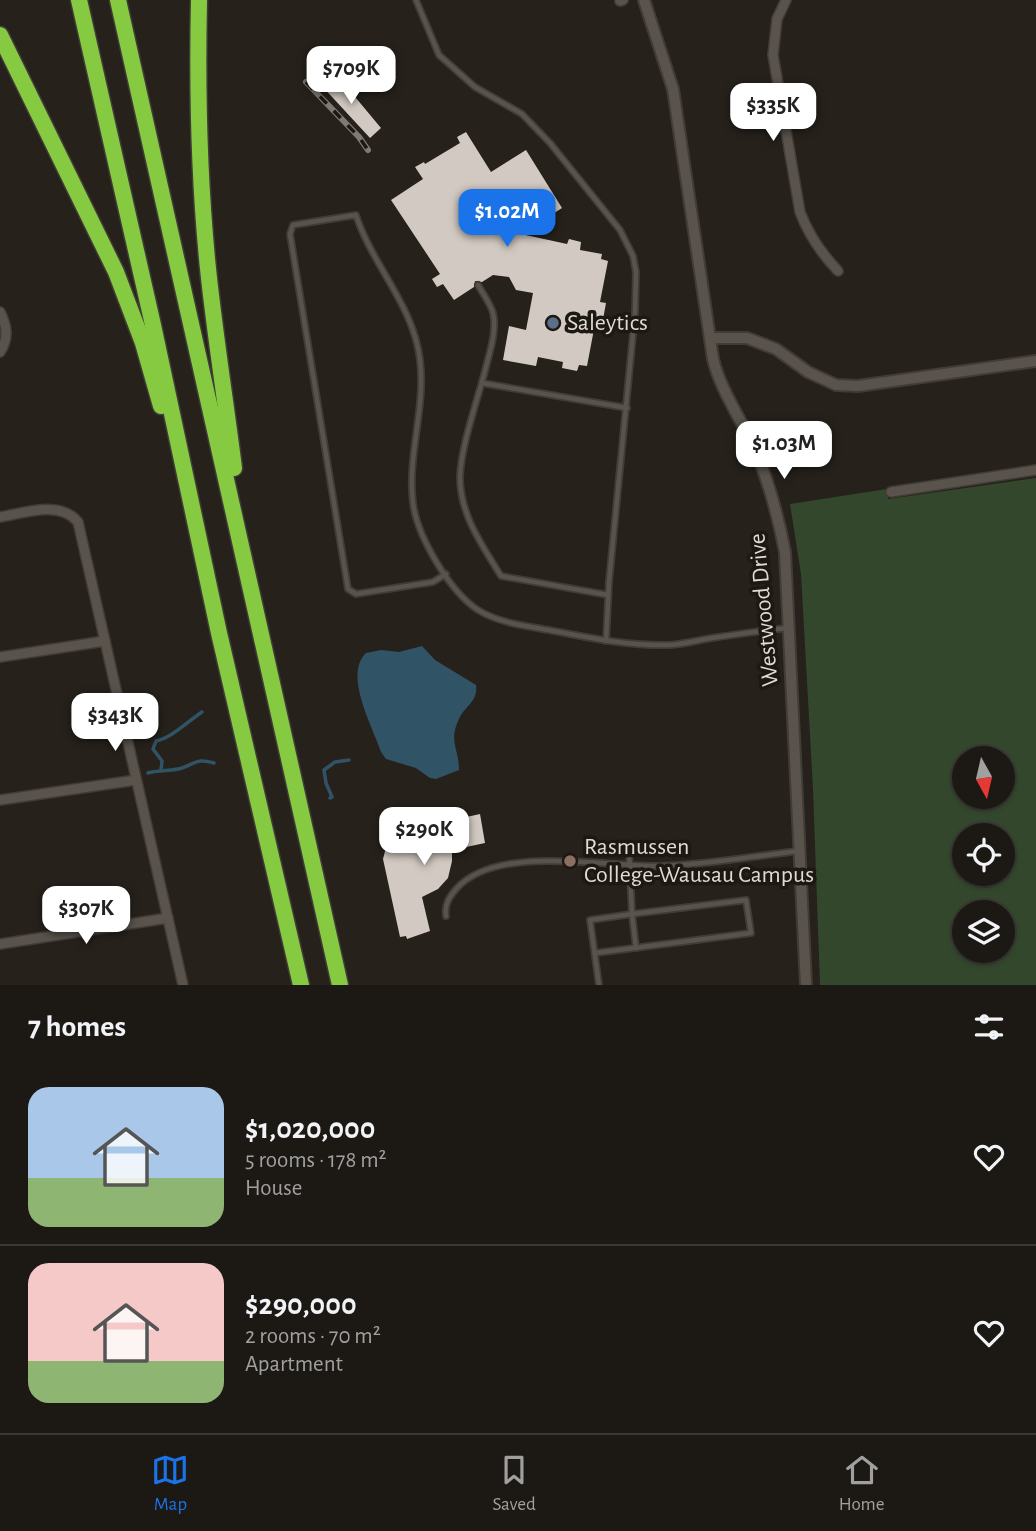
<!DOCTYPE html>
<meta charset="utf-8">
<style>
body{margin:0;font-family:"Alegreya Sans",sans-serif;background:#25221d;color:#f1f3f6;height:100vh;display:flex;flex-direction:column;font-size:26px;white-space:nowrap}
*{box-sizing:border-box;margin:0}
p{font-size:23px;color:#a0a0a0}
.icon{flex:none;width:38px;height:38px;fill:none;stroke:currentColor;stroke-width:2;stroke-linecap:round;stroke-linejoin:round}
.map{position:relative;height:985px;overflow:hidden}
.details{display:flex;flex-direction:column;background:#1c1914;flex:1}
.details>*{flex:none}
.needle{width:46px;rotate:172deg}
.controls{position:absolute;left:952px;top:746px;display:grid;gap:14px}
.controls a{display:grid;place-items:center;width:63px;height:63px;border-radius:50%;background:#1c1914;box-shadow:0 2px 5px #0004,0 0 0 2px #3a3834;font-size:35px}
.price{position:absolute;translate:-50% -60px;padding:0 16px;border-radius:14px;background:#fff;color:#222;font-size:23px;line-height:46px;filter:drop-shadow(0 2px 4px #0008)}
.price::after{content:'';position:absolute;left:50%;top:42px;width:21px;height:16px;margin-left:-10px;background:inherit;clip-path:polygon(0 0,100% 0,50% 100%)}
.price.selected{background:#1a73e8;color:#fff}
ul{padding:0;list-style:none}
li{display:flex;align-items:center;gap:21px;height:175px;padding:0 28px}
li+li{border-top:2px solid #3a3834}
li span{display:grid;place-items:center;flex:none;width:196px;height:140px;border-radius:21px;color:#555}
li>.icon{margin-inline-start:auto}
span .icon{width:84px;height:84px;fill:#fffc;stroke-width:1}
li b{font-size:30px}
h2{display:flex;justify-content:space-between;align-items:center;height:84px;padding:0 28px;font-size:30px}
.tab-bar{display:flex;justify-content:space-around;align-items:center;height:98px;border-top:2px solid #3a3834;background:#1c1914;font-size:19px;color:#a0a0a0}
.tab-bar a{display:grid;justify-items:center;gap:4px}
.tab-bar .selected{color:#1a73e8}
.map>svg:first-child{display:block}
.green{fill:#33472d;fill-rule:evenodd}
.water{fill:#315366}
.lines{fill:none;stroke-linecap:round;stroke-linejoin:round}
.stream{stroke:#315366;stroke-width:3.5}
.building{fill:#d2cac2}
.service-casing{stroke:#413c38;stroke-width:8}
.minor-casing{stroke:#413c38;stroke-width:12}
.tertiary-casing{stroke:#413c38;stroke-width:14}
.motorway-casing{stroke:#413c38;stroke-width:19}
.service{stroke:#59534c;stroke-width:4.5}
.minor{stroke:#59534c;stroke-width:9}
.tertiary{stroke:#59534c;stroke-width:10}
.motorway{stroke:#86ca42;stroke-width:16}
.rail-casing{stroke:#7e7a75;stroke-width:6}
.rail{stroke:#1d1812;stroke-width:3.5;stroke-dasharray:10;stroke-linecap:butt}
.service-dot{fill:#5c6f8a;stroke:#1d1812;stroke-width:2.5}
.education-dot{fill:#8d6e63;stroke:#1d1812;stroke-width:2.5}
.labels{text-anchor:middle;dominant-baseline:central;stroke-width:7;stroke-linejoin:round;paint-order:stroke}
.poi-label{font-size:24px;fill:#dfdbd7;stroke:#1d1812;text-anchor:start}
.street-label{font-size:24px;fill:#dfdbd7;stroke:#1d1812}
</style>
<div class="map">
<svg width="1036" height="985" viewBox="0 0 1036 985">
<rect width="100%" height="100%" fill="#26211b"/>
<!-- green -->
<path class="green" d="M1036 478V985H820L813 789 801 574 790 504 887 489 888 499ZM964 758H1003V796H964ZM964 835H1003V873H964ZM964 912H1003V950H964Z"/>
<!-- water -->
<path class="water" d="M422 646 435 660 476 685C478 700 468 704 461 715 447 741 459 747 459 770L436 779 430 778 416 768 386 759 381 752C373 727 343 675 366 653L381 650 399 652Z"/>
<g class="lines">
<!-- stream -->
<g class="stream">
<path d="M161 770 162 761 153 749 156 741C173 737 187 722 202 712"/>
<path d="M148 773C158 770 174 771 182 768 197 763 196 758 214 763"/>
<path d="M330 798 332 797 326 783 324 770 335 762 349 760"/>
</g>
</g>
<!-- building -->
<g class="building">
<path d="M332 75 344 88 346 86 381 128 370 138 321 85Z"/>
<path d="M466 132 491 172 526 150 562 208 521 234 567 244 569 239 581 242 580 250 602 254 601 259 608 261 600 302 606 303 602 325 595 324 587 366 579 365 577 371 562 368 563 362 538 357 536 366 503 360 509 326 526 330 533 293 516 290 509 277 493 275 482 282 475 281 474 287 454 300 443 284 437 287 432 279 440 274 391 200 423 179 415 167 424 162 425 164 460 143 457 137Z"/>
<path d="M480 814 485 843 452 850V861L448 878 438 889 422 897 430 931 407 939 406 936 400 937 383 859 388 840 399 834V832Z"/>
</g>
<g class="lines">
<!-- service casing -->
<g class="service-casing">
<g id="service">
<path d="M416 0 439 55 475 87 522 114 550 143 620 230 633 256 636 272 635 313 609 582 606 641"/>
<path d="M478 285C483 294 490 303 493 313 497 330 490 351 486 367 478 399 461 445 460 477 460 515 482 545 501 576L608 595"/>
<path d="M482 383 627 408"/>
<path d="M446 574 433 582 356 594 348 589 290 234 293 225 356 215C372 265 414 306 420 360 426 408 407 455 413 503 417 536 450 592 478 610 499 623 526 626 549 630 590 638 629 646 670 645 684 644 699 640 712 638 737 634 762 631 786 628"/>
<path d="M446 916C444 904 450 896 457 888 498 844 605 867 660 866 707 865 753 856 799 851"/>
<path d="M595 953 751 933 746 900 632 914 629 851"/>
<path d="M599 985 590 920 632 914 636 948"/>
</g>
</g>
<!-- minor casing -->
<g class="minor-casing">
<g id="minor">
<path d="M786 0 777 19 773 55 800 212C809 236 821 253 838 271"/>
<path d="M620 1 623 0"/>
<path d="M0 312C7 326 9 338 0 352"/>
<path d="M891 492 1036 470"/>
<path d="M0 517C24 513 60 500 78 522L183 985"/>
<path d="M0 657 105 641"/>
<path d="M0 800 136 780"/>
<path d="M0 944 168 918"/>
</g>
</g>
<!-- tertiary casing -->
<g class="tertiary-casing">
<g id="tertiary">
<path d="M644 0 673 89 713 359C721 391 740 417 754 448 769 481 778 516 785 552L806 985"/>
<path d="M710 338H747L776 349 808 372 836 385 858 386 1036 361"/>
</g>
</g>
<!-- motorway casing -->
<g class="motorway-casing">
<g id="motorway">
<path d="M79 0 153 325 219 633 301 985"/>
<path d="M118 0 340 985"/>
<path d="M199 0C197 92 199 186 209 278 216 341 226 405 234 468"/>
<path d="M0 35 116 272 143 343 161 406"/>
</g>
</g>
<!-- service -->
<use href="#service" class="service"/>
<!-- minor -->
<use href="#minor" class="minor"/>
<!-- tertiary -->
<use href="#tertiary" class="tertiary"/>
<!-- motorway -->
<use href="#motorway" class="motorway"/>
<!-- rail casing -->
<g class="rail-casing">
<path id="rail" d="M306 82 359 137 368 150"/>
</g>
<!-- rail -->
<use href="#rail" class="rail"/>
</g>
<!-- markers -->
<circle class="service-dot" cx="553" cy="323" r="7"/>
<circle class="education-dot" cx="570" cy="861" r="7"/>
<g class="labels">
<!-- poi labels -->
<g class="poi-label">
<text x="567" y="323">Saleytics</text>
<text x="584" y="847">Rasmussen<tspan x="584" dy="28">College-Wausau Campus</tspan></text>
</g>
<!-- street labels -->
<g class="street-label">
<text transform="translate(764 610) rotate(-95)">Westwood Drive</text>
</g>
</g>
</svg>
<div class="controls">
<a><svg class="needle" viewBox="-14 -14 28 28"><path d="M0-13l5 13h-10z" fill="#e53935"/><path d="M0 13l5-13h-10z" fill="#a0a0a0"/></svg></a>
<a><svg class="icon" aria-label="locate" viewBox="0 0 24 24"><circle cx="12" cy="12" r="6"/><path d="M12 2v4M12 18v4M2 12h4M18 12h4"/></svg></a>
<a><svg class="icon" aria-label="layers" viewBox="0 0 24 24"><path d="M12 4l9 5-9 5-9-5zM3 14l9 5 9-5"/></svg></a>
</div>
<b class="price" style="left:351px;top:106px">$709K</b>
<b class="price" style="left:773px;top:143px">$335K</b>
<b class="price selected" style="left:507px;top:249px">$1.02M</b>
<b class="price" style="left:784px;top:481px">$1.03M</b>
<b class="price" style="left:115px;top:753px">$343K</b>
<b class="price" style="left:424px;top:867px">$290K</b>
<b class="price" style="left:86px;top:946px">$307K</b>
</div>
<section class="details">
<h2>7 homes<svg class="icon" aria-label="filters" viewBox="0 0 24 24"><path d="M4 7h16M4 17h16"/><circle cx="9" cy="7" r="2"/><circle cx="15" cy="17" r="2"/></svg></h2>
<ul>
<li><span style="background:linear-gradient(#a9c7e8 65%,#8fb573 0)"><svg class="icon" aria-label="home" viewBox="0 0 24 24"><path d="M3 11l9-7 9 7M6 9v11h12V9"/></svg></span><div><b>$1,020,000</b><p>5 rooms · 178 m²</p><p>House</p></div><svg class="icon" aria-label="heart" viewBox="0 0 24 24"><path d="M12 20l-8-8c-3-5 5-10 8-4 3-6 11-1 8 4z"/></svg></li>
<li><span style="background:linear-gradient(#f6c9c9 70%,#8fb573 0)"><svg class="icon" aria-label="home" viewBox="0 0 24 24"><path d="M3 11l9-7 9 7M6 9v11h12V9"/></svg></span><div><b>$290,000</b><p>2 rooms · 70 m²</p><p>Apartment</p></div><svg class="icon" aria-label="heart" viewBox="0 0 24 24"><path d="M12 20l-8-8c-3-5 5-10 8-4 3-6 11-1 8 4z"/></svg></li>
</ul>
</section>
<nav class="tab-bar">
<a class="selected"><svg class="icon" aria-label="map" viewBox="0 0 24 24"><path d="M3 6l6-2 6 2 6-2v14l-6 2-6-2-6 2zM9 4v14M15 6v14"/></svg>Map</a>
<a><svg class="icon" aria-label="saved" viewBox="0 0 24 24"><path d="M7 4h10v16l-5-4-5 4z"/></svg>Saved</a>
<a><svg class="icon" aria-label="home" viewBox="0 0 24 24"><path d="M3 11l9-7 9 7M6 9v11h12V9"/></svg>Home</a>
</nav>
